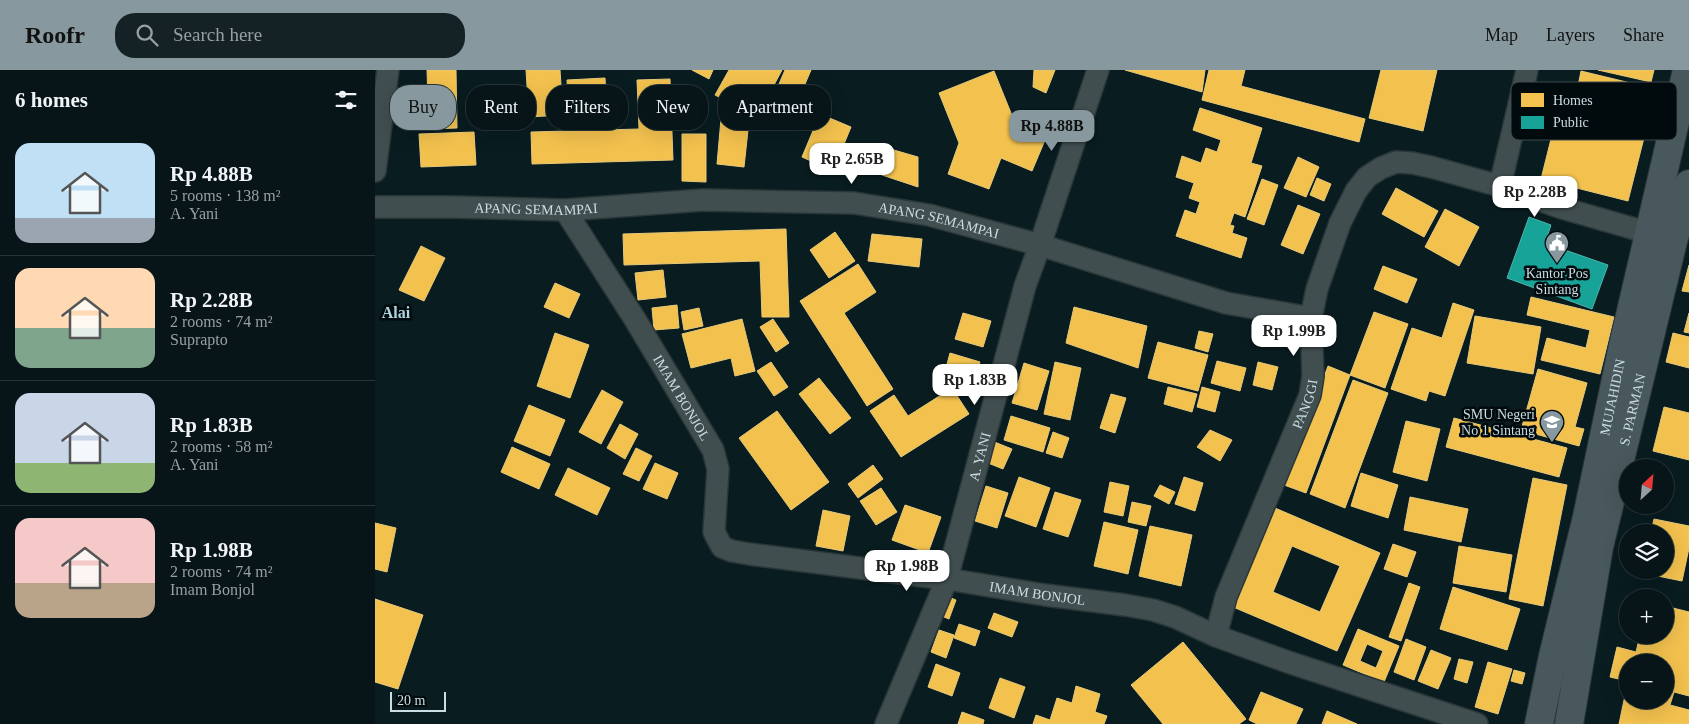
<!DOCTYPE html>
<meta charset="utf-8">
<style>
body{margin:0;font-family:"Times New Roman",serif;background:#152225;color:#f1f3f6;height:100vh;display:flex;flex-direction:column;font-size:19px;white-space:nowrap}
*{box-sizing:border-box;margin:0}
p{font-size:16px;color:#989fa2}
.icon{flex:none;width:28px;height:28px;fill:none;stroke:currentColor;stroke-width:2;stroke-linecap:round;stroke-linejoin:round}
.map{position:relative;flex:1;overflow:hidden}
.side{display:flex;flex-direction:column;background:#071518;width:375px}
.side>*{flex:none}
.guide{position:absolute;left:15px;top:15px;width:475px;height:45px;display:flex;gap:10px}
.needle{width:32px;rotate:26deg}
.buttons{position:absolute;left:1244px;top:389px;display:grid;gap:10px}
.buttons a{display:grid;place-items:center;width:55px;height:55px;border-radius:50%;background:#071518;box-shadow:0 5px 20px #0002,0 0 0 1px #283437;font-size:25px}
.scale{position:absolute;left:15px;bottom:12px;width:56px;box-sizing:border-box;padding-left:5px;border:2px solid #cbdde2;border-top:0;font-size:14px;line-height:18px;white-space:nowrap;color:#cbdde2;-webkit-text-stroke:4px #010a0d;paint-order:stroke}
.price{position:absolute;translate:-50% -42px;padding:0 11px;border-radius:10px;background:#fff;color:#222;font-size:16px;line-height:32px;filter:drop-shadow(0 1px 2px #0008)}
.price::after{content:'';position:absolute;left:50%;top:30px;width:15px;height:11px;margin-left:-8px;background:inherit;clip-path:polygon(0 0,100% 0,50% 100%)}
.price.selected{background:#87999e;color:#111}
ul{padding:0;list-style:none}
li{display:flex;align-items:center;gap:15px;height:125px;padding:0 15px}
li+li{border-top:1px solid #283437}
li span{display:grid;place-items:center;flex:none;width:140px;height:100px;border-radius:15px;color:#555}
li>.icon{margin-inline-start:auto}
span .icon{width:60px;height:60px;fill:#fffc;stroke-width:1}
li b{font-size:21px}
h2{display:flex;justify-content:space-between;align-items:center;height:60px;padding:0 15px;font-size:21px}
.tag{padding:0 18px;border-radius:20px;background:#071518;box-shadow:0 5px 20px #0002,0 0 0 1px #283437;font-size:18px;line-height:45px}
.tag.selected{background:#87999e;color:#111}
header{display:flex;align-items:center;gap:30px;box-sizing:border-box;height:70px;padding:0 25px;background:#87999e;color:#111}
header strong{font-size:24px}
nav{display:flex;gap:28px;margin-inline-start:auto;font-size:18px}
.search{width:350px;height:45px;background:#152225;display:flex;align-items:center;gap:12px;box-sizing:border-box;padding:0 18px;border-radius:20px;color:#989fa2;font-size:19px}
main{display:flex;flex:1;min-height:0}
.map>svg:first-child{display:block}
.homes{fill:#f2c14e;stroke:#e6c97a;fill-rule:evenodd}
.public{fill:#17a398;stroke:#4db4ae}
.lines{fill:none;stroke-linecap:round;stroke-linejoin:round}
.minor-casing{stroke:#2a3739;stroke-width:24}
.primary-casing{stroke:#2a3739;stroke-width:30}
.minor{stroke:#414e50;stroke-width:21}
.primary{stroke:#49585c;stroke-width:28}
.labels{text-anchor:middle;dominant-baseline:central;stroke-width:5;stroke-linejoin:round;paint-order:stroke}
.street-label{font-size:14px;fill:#cbdde2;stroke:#010a0d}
.poi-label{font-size:14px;fill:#cbdde2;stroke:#010a0d}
.quarter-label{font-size:16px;font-weight:bold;fill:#afd5de;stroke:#010a0d}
.key{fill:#010a0d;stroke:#3e494d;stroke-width:1}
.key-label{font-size:14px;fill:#cbdde2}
</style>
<header>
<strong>Roofr</strong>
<div class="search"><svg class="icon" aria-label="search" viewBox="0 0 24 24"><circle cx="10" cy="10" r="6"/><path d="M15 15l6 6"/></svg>Search here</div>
<nav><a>Map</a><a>Layers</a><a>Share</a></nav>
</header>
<main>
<section class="side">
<h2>6 homes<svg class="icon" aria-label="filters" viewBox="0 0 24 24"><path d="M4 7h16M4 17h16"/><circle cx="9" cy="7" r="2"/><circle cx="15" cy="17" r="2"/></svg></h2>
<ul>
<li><span style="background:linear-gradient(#bfe0f5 75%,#9aa5b1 0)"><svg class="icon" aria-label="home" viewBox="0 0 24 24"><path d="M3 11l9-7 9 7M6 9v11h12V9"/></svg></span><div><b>Rp 4.88B</b><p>5 rooms · 138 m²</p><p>A. Yani</p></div></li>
<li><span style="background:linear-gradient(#ffd9b3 60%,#7fa58c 0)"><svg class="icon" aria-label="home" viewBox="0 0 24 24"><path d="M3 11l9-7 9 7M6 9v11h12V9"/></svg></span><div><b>Rp 2.28B</b><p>2 rooms · 74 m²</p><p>Suprapto</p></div></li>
<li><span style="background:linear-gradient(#c9d6e8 70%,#8fb573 0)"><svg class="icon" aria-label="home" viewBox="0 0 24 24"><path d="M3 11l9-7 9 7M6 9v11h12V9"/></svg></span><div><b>Rp 1.83B</b><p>2 rooms · 58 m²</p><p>A. Yani</p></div></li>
<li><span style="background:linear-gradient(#f6c9c9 65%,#b9a48a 0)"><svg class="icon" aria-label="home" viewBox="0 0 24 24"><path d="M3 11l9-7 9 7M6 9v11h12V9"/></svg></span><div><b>Rp 1.98B</b><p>2 rooms · 74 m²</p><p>Imam Bonjol</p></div></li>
</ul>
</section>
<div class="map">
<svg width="1314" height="654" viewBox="0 0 1314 654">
<rect width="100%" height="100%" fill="#091c20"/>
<!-- homes -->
<g class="homes">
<path d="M52 0H81L82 58 54 59Z"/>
<path d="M151 0H185L188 45 154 47Z"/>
<path d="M317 0H338L334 9Z"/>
<path d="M354 0H407L382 47 340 25Z"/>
<path d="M410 0H436L411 59 389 49Z"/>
<path d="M659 0H680L671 23 658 17Z"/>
<path d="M750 0H830L827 22Z"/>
<path d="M834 0H870L866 16 990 49 984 72 827 30Z"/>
<path d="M1006 0H1062L1048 61 994 48Z"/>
<path d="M1223 0H1279L1276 12Z"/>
<path d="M619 1 638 48 673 63 657 101 626 88 614 119 573 104 584 73 564 23Z"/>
<path d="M1206 1 1268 16 1263 36 1202 21Z"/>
<path d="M230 8 232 49 194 51 192 10Z"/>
<path d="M295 9 298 90 157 94 156 62 264 59 262 10Z"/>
<path d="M1186 29 1273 52 1253 131 1166 109Z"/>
<path d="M825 38 887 58 876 93 887 96 870 147 859 143 855 155 859 156 857 163 872 168 866 188 801 166 810 140 821 144 825 132 814 128 819 113 801 107 807 86 826 93 831 78 842 82 846 70 818 60Z"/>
<path d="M445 44 476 57 458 101 427 87Z"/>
<path d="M346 49 374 51 369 97 342 94Z"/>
<path d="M99 62 101 95 46 97 44 64Z"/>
<path d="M307 64H331V112L307 111Z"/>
<path d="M505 76 543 87V117L495 101Z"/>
<path d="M923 87 944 97 931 127 909 118Z"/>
<path d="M942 108 956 114 949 131 935 125Z"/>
<path d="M887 109 903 115 889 155 872 149Z"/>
<path d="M1021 118 1063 141 1049 167 1007 144Z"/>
<path d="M923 135 945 144 928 184 906 175Z"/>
<path d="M1070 139 1104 157 1084 196 1050 177Z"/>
<path d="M411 159 414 247H387L385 191 249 195 248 164Z"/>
<path d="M460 162 480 191 454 208 435 180Z"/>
<path d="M497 164 547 169 544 197 493 191Z"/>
<path d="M46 176 70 188 49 231 24 220Z"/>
<path d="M483 194 501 222 469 243 518 319 492 336 425 231Z"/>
<path d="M1314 195V222L1307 221Z"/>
<path d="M1008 196 1042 209 1032 233 999 219Z"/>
<path d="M288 200 291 227 263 230 260 203Z"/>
<path d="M180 213 205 224 194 248 169 237Z"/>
<path d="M1156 227 1239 247 1225 304 1166 290 1172 268 1211 278 1215 260 1152 245Z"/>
<path d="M1078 233 1099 240 1070 326 1054 321 1051 331 1016 319 1037 258 1067 268Z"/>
<path d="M302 235 304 258 279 260 277 238Z"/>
<path d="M699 237 772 256 763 298 691 273Z"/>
<path d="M324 238 328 256 309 260 306 242Z"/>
<path d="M999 242 1033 254 1010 318 975 305Z"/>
<path d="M588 243 616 251 608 277 580 269Z"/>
<path d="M1314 243V263L1309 262Z"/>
<path d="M1100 246 1166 257 1158 304 1092 293Z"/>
<path d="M367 249 380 301 360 306 356 288 316 298 307 264Z"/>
<path d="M398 249 414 273 401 282 385 257Z"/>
<path d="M824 261 838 264 833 282 820 278Z"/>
<path d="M180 263 214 275 195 328 162 316Z"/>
<path d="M1298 263 1314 267V298L1291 292Z"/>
<path d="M783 272 833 285 823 321 773 308Z"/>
<path d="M575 283 605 292 597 318 568 309Z"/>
<path d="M842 291 871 298 865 321 836 313Z"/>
<path d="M396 292 413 317 399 326 382 301Z"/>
<path d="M680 292 706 298 695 350 669 344Z"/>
<path d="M883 292 903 297 897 320 878 315Z"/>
<path d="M649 293 674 301 662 340 637 333Z"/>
<path d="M953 296 975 305 931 423 909 415Z"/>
<path d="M1163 299 1212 313 1200 357 1209 359 1204 376 1146 360Z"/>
<path d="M444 308 476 348 455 364 424 324Z"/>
<path d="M978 310 1013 323 970 438 935 424Z"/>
<path d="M793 317 822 324 817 342 789 334Z"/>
<path d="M827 317 845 322 840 342 822 337Z"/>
<path d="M577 318 594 344 526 387 495 341 519 325 533 346Z"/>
<path d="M227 320 248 332 226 374 204 362Z"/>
<path d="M736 324 751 328 740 363 725 358Z"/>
<path d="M154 335 190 350 175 386 139 371Z"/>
<path d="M1289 337 1314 343V390L1278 381Z"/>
<path d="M402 341 454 412 416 440 364 368Z"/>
<path d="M636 346 675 358 668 382 629 370Z"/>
<path d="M1079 348 1192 378 1184 407 1071 377Z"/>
<path d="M1031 351 1065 359 1052 411 1018 402Z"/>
<path d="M245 354 263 364 250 389 232 378Z"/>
<path d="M835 360 857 370 845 391 822 377Z"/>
<path d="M678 362 694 368 687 388 671 383Z"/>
<path d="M617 371 637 379 628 399 608 391Z"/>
<path d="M137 377 175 394 164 419 126 402Z"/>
<path d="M261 378 277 386 264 411 248 404Z"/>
<path d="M280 393 303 403 292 429 268 419Z"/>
<path d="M498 395 508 409 483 428 473 414Z"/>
<path d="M193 398 235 418 222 445 180 425Z"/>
<path d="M986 403 1023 415 1013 448 976 436Z"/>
<path d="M644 407 675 418 661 457 630 446Z"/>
<path d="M809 407 828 413 820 441 800 434Z"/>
<path d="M1158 408 1192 415 1168 536 1134 529Z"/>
<path d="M735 412 754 416 748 446 729 442Z"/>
<path d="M785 415 800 422 794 434 779 426Z"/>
<path d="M611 416 633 423 622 458 600 451Z"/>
<path d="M506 418 522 442 501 455 485 431Z"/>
<path d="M680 422 706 430 693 467 668 459Z"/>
<path d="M1035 427 1093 439 1086 472 1029 460Z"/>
<path d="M757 432 776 436 771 456 753 452Z"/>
<path d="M530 435 566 447 553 483 517 470Z"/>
<path d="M900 438 1005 483 962 581 858 537ZM917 476 965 496 945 542 898 522Z"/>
<path d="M448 440 475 446 468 481 441 476Z"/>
<path d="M1279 449 1314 456V478L1307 511 1268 503V500H1290V462H1276Z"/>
<path d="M729 452 763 460 753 504 719 496Z"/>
<path d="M0 453 21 458 12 502 0 499Z"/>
<path d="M775 456 817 465 806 516 764 506Z"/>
<path d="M1018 474 1041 482 1032 507 1009 499Z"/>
<path d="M1084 476 1137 485 1131 522 1078 513Z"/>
<path d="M1034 513 1045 517 1026 571 1014 567Z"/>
<path d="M1078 517 1145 539 1132 580 1065 559Z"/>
<path d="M566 524 581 530 574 549 559 543Z"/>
<path d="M0 529 48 545 23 619 0 612Z"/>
<path d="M1290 536 1314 542V626L1299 622 1295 635 1314 640V654H1244L1252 616V630H1290V592H1252V611L1235 607 1242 577 1261 582 1265 565H1290Z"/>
<path d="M619 543 643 552 637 567 613 558Z"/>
<path d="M584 554 605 561 600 576 579 568Z"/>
<path d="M983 559 1024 576 1009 612 968 595ZM992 574 1008 581 1001 598 985 591Z"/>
<path d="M564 560 579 565 571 588 556 582Z"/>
<path d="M1031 569 1051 577 1039 610 1019 602Z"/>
<path d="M808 572 871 649 864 654H788L756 615Z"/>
<path d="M1056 580 1076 588 1063 619 1043 611Z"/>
<path d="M1084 589 1098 592 1092 613 1079 609Z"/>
<path d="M1113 592 1137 599 1123 644 1100 637Z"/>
<path d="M561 594 585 603 577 626 553 617Z"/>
<path d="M1139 600 1150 603 1147 614 1136 611Z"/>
<path d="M625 608 650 617 639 648 614 638Z"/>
<path d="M701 616 725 624 720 642 732 646 729 654H658L661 645 675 650 682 628 697 633Z"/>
<path d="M886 622 928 639 921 654H882L874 650Z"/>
<path d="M952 641 982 654H947Z"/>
<path d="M587 642 609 650 608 654H583Z"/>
</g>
<!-- public -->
<path class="public" d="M1154 147 1176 155 1170 173 1233 195 1217 239 1132 208Z"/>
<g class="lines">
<!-- minor casing -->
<g class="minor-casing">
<g id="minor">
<path d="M0 101 13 0"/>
<path d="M1125 116 1152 0"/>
<path id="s1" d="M0 137H78L190 140 328 130 479 133 554 145 665 175 851 233 936 248"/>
<path id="s2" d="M190 140 261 251 338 380 343 399 339 462 347 477 357 481 374 484 572 509 670 525 750 535 778 540 800 547 841 566 913 592 1102 654"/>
<path id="s3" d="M841 566 851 527 935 325 938 306 936 248 942 219 965 153 981 121 992 107 1006 98 1021 92 1037 93 1056 97 1125 116 1187 138 1274 163"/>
<path id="s4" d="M511 654 572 509 650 216 665 175 723 0"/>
</g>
</g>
<!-- primary casing -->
<g class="primary-casing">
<g id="primary">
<path id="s5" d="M1164 654 1178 586 1212 447 1248 276 1312 0"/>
<path id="s6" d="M1194 654 1224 477 1298 171 1314 114"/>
</g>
</g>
<!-- minor -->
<use href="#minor" class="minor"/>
<!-- primary -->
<use href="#primary" class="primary"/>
</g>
<!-- icons -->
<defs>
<g id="civic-pin" transform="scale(1.25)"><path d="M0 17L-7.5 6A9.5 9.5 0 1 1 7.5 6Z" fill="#87999e" stroke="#010a0d"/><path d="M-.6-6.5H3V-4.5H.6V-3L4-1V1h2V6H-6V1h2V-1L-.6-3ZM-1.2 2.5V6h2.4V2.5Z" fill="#fff"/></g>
<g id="school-pin" transform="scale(1.25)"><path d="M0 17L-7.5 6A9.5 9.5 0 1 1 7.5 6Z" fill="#87999e" stroke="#010a0d"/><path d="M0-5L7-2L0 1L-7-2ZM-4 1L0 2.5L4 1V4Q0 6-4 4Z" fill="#fff"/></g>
</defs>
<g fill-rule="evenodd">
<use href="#civic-pin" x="1182" y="173"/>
<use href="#school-pin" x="1177" y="352"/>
</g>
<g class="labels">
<!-- street labels -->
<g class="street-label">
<text stroke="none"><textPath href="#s1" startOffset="161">APANG SEMAMPAI</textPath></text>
<text stroke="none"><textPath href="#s1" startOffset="566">APANG SEMAMPAI</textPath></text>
<text stroke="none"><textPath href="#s5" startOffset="335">MUJAHIDIN</textPath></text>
<text stroke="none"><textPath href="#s2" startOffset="221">IMAM BONJOL</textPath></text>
<text stroke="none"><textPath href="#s3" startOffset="249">PANGGI</textPath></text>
<text stroke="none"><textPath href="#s6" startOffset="321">S. PARMAN</textPath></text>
<text stroke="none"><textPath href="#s4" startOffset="284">A. YANI</textPath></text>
<text stroke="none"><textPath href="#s2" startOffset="701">IMAM BONJOL</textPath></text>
</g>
<!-- poi labels -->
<g class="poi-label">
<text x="1182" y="203">Kantor Pos<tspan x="1182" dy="16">Sintang</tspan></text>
<text x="1160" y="344" text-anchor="end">SMU Negeri<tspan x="1160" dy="16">No 1 Sintang</tspan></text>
</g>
<!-- quarter labels -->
<g class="quarter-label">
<text x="21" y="242">Alai</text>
</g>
</g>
<!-- legend -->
<rect x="1136" y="12" width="166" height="58" rx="8" class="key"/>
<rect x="1146" y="23" width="23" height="14" fill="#f2c14e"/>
<rect x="1146" y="46" width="23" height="13" fill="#17a398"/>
<g class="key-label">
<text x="1178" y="35">Homes</text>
<text x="1178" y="57">Public</text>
</g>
</svg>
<div class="buttons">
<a><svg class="needle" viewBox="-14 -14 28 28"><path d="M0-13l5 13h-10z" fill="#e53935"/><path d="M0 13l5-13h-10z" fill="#989fa2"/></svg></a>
<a><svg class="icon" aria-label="layers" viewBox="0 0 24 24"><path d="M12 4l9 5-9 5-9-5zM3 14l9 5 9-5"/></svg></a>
<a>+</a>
<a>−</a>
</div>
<div class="scale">20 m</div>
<b class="price selected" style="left:677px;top:82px">Rp 4.88B</b>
<b class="price" style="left:477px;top:115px">Rp 2.65B</b>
<b class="price" style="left:1160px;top:148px">Rp 2.28B</b>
<b class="price" style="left:919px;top:287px">Rp 1.99B</b>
<b class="price" style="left:600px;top:336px">Rp 1.83B</b>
<b class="price" style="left:532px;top:522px">Rp 1.98B</b>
<div class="guide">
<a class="tag selected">Buy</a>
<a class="tag">Rent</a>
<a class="tag">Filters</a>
<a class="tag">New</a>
<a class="tag">Apartment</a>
</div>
</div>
</main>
